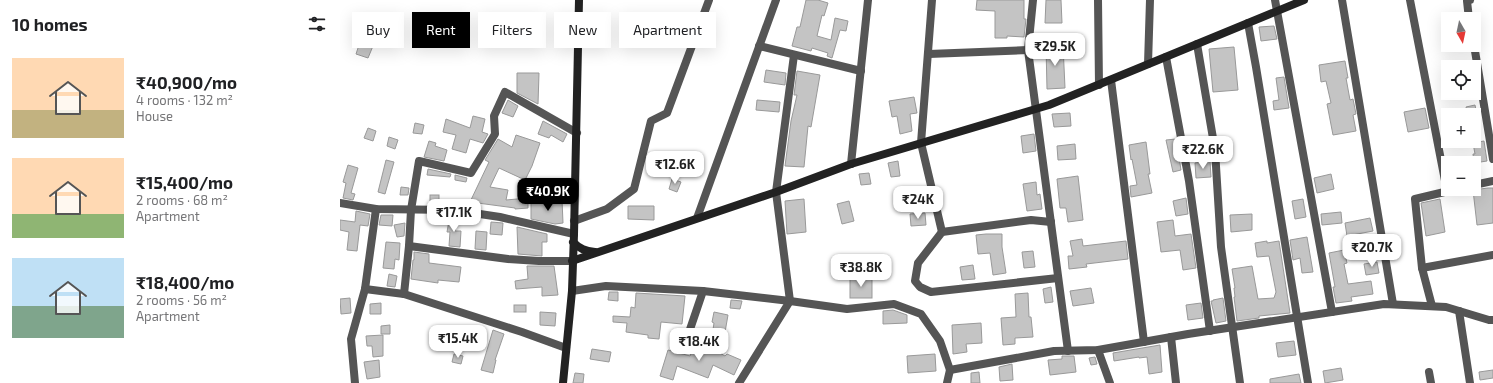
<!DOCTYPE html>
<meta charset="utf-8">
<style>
body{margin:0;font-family:"Exo 2",sans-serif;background:#f2f2f2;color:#202124;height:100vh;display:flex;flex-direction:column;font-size:15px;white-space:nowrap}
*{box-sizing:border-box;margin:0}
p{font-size:13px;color:#757577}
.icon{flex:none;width:22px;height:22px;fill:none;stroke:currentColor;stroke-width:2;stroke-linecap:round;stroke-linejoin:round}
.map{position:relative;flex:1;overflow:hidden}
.sheet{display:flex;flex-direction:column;background:#fff;width:340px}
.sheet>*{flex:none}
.banner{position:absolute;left:12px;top:12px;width:380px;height:36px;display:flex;gap:8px}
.needle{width:26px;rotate:171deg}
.buttons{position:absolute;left:1101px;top:12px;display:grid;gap:8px}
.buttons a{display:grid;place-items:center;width:40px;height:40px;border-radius:0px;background:#fff;box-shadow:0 4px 16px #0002;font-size:20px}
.price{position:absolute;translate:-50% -34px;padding:0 9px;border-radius:8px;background:#fff;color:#222;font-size:13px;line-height:26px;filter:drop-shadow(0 1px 2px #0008)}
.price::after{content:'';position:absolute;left:50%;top:24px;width:12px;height:9px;margin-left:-6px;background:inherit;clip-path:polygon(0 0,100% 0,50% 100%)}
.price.active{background:#000;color:#fff}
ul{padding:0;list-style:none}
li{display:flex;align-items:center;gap:12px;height:100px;padding:0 12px}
li span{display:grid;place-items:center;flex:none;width:112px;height:80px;border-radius:0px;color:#555}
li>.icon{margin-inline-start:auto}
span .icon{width:48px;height:48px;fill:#fffc;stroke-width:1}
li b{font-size:17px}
h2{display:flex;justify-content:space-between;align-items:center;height:48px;padding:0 12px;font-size:17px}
.tag{padding:0 14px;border-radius:0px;background:#fff;box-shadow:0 4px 16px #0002;font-size:14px;line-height:36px}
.tag.active{background:#000;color:#fff}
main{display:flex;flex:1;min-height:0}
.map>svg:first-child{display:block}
.building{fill:#c4c4c4;stroke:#999}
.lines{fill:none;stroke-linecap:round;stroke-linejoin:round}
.street{stroke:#555;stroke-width:8}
.secondary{stroke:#222;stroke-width:8}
</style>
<main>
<section class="sheet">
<h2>10 homes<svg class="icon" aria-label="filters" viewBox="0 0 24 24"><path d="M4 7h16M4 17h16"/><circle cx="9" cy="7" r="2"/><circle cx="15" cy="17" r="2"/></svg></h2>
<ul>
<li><span style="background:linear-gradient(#ffd9b3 65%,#c2b280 0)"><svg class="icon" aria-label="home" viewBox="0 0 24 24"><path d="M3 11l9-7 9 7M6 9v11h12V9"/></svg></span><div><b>₹40,900/mo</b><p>4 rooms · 132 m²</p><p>House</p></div></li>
<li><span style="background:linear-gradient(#ffd9b3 70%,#8fb573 0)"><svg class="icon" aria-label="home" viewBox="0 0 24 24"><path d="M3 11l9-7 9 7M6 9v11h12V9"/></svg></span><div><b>₹15,400/mo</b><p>2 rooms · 68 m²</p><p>Apartment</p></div></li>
<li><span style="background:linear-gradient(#bfe0f5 60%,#7fa58c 0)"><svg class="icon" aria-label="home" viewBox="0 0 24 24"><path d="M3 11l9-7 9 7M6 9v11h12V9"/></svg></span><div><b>₹18,400/mo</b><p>2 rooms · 56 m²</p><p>Apartment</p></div></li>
</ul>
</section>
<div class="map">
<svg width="1153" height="383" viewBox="0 0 1153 383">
<rect width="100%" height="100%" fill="#fff"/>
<!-- building -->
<g class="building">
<path d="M466 0H478L488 3 484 16 482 15 477 36 491 40 495 18 508 21 506 31 500 30 492 58 487 56 488 53 472 48 471 51 452 46 457 27H460Z"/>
<path d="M637 0H684V19H686L684 37 667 36V38H655V11L636 10Z"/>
<path d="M706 0H721L722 23H705Z"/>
<path d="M934 26 937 39 921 41 919 27Z"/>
<path d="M20 42 33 46 28 58 16 54Z"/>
<path d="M723 45 725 88 707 89 706 46Z"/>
<path d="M894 47 898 90 873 92 869 49Z"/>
<path d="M1005 61 1008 78H1006L1010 100 1013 99 1016 114 1013 115 1016 131 993 135 987 104 991 103 986 81 981 82 979 65Z"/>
<path d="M426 70 446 73 445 85 424 82Z"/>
<path d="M457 71 480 75 471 127 468 126 464 167 445 166 451 121 457 95H454Z"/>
<path d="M177 73H199L198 104 177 93Z"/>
<path d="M944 77 949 108 934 110 933 101 939 100 936 78Z"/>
<path d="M574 97 577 113 570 114 572 131 560 134 557 116 552 117 549 101Z"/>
<path d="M168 100 178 106 173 117 162 113Z"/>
<path d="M417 100 440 102 439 112 416 110Z"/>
<path d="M1135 105 1137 115H1128L1126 107Z"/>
<path d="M1085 108 1089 128 1068 132 1064 112Z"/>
<path d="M730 113 731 126 714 127 712 114Z"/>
<path d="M133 116 145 119 142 132 148 134 143 143 130 139 126 153 112 149 116 135 103 132 106 119 130 128Z"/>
<path d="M203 121 227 134 223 142 211 135 209 138 198 134Z"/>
<path d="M75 123 84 125 82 134 73 133Z"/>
<path d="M28 128 36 131 33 141 24 138Z"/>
<path d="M694 134 696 151 683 153 681 136Z"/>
<path d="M176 135 200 143 192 166 185 180 159 168 150 187 168 190 166 200 188 198V208L175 209V208L130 202 149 162 145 160 158 139 172 147Z"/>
<path d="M49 137 58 140 55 149 47 146Z"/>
<path d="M836 139 841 170 833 172 826 140Z"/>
<path d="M89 141 96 143 95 146 107 150 104 161 84 157Z"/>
<path d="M1144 141 1147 161 1134 163 1133 154H1135L1133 143Z"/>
<path d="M806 142 810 174H808L812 193 791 197 790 186 797 185 792 159 791 160 789 145Z"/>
<path d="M735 144 736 159 718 160 717 146Z"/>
<path d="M316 153 331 156 328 170 313 167Z"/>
<path d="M46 160 54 162 45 194 38 192Z"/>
<path d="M558 161 560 176 551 177 548 163Z"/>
<path d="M870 161 871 177 856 178 855 163Z"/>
<path d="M8 165 18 168 11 193 15 194 13 200 3 198 6 183 3 182Z"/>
<path d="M88 169 111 174 110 177 87 175Z"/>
<path d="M529 173 531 184 521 185 519 174Z"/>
<path d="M991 174 994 189 977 193 974 178Z"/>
<path d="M115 175 127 178 126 182 115 180Z"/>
<path d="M738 176 743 220 728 222 726 208H720L717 179Z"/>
<path d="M332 179 341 182 337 192 329 189Z"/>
<path d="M696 182 697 195 700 194 702 209 687 211 683 184Z"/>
<path d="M61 187 69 188 68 195H60Z"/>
<path d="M1148 188H1153V223L1137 225 1133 190Z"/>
<rect x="90" y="195" width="9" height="9"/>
<path d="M846 198 848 214 836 216 833 201Z"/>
<path d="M464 199 466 232 447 234 445 201Z"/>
<path d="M963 199 966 217 955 219 952 201Z"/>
<path d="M1100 199 1105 232 1086 236 1081 203Z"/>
<path d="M222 200 223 223 215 224 191 219V202Z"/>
<path d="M509 201 514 221 502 224 497 204Z"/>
<path d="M288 206H314V220L288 219Z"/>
<path d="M16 211 30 214 28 226 20 225 17 251 7 250 9 232 0 230V220L15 222Z"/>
<path d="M1001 212 1002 223 982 225 981 214Z"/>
<path d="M585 213 586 225 571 226 570 214Z"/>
<path d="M912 214V230L891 232 890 215Z"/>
<path d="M41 215H53L52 226 39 225Z"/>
<path d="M110 215 117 216 115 231H121L120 247 109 246 110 232H107Z"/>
<path d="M1030 218 1033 231 1007 236 1005 223Z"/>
<path d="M833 220 835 236 851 234 856 268 843 270 840 250 821 252 817 222Z"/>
<path d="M151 222 163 223 162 235 150 234Z"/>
<path d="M65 223 64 236 57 237 54 225Z"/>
<path d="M177 227 207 234V242H202V256L178 254Z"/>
<path d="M136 231 147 232 146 250 135 249Z"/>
<path d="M646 234H662V247L666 273 653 275 650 253 638 254 636 235Z"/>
<path d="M967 237 973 272 962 273 960 258 953 260 950 240Z"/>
<path d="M742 239 743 246 786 241 788 259 746 264 747 267 729 269 728 256H733L730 241Z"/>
<path d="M927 241V243L939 241 950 313 919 316V318L897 321 894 297H895L894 288H895L892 269 912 266 918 299 934 298 936 292 929 256 917 257 915 243Z"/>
<path d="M46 242 60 243 59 260 55 259 54 269 43 268Z"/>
<path d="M1004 250 1007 263 1004 264 1008 284 1031 281 1033 294 1011 297 1012 301 996 303 993 287H995L989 253Z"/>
<path d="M693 251 695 267 684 268 682 252Z"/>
<path d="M74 252 89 254V263L121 267 119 282 98 280V283L71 279 73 260H74Z"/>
<path d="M1037 262 1039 273 1026 275 1024 264Z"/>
<path d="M633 265 635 279 622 280 620 267Z"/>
<path d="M187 266H214L218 295 202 296V287L176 289 175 281 188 279Z"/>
<path d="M49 274 57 276 55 287 47 286Z"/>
<rect x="510" y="277" width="22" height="21"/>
<path d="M711 287 713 302 705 303 703 289Z"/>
<path d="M751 288 754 303 733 306 730 291Z"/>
<path d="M269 292H278V301L268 300Z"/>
<path d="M296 293 345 296 342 324 321 322 319 339 308 338V335L286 332 287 323 273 322V316L290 317 291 307 295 308Z"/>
<path d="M688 293 689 317H691L693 337 675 338V344L663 345 661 318 676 317 675 294Z"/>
<path d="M10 298 11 313 1 314 0 299Z"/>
<path d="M883 298 886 321 876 323 871 301H873V300Z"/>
<path d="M391 300 402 301 400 309 390 308Z"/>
<path d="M41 303V314H30V304Z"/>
<path d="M861 303 863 318 848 320 846 305Z"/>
<rect x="174" y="305" width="12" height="7"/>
<path d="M553 310 567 315V323L543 324V311Z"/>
<path d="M200 312 216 313 215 326 200 325Z"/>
<path d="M374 312 388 315 384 338 372 336 374 323 372 322Z"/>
<path d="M641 323 642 343 626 344 627 352 613 354 612 325Z"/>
<path d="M50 325V334H41V326Z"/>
<path d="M153 330 164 334 155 360H156L153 373 141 370Z"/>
<path d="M43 335V356L33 357 32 346H27L26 336Z"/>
<path d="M357 340 385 356 387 354 401 360 394 375 373 365 368 378 337 366 333 380 320 376 328 350 350 356Z"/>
<path d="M954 341 956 355 938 357 936 343Z"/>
<path d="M820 345 822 372 809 374 807 357 799 358V357L774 361 773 353Z"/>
<path d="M252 349 271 352 269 362 250 359Z"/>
<path d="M114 354 123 356 121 364 112 362Z"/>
<path d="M595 354 596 371 568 373 567 356Z"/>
<path d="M722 356H734L736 372 710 375 708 360 722 359Z"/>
<path d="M755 357 757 364 751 365 749 358Z"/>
<path d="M39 360 40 377 27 379 24 362Z"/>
<path d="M672 364 673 380 660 381 659 367Z"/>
<path d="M1001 368 1003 380 985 383 983 371Z"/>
<path d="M1153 370V378L1140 380 1139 372Z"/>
<path d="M639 372 640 383H631V373Z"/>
<path d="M235 373 244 374 243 383H233Z"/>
<path d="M959 374 961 383H930V379Z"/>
</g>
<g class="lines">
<!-- street -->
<g class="street">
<path d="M592 0 581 143 602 232"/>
<path d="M693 0 688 50 728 351"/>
<path d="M758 0 759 85"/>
<path d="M935 0 992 312"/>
<path d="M1002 0 1053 304"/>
<path d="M1070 0 1107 191"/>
<path d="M1129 19 1127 1 1130 0"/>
<path d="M908 23 916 67 968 383"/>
<path d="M857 44 875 150 881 247 900 383"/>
<path d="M1134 45 1153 159"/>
<path d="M419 46 521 71"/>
<path d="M589 54 688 50"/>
<path d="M826 57 849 181 870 331"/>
<path d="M808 64 810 0"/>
<path d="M771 80 804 342"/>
<path d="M511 164 528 0"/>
<path d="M1134 185 1153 181"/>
<path d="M0 203 36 209 113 210 160 217 234 234"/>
<path d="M357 218 436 0"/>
<path d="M234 221 267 209 294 189 311 121 327 113 369 0"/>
<path d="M711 222 691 220 602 232 578 263 575 281 580 287 591 292 718 278"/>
<path d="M69 246 168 259 199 261H232"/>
<path d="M1082 268 1153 255"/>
<path d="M25 289 64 294 182 332 226 348"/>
<path d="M232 291 266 286 363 291 450 301 507 309 554 304 581 314 600 341 610 370 714 351 758 350 848 334 1044 304 1106 307 1149 320H1153"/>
<path d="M64 294 69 246 71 210 79 161 131 173 155 134 154 116 165 92 237 133"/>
<path d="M1092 306 1082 268 1075 199 1117 189"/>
<path d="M1119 311 1130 383"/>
<path d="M831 337 836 383"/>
<path d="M344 347 363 291"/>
<path d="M758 350 770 383"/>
<path d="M1089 372 1091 383"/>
<path d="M15 383 11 339 25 289 36 209"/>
<path d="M399 383 450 301 436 192 454 55"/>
<path d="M607 383 610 370"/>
</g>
<!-- secondary -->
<g class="secondary">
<path d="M233 242C240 249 245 251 255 252"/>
<path d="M232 261 436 192 511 164 709 105 964 0"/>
<path d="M223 383 232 291 234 234 239 0"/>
</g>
</g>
</svg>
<div class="buttons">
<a><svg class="needle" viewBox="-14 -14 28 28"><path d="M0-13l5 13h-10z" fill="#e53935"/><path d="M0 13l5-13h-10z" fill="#757577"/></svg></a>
<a><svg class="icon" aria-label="locate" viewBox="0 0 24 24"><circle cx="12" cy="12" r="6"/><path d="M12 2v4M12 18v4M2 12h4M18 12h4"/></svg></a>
<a>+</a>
<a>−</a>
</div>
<b class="price" style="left:715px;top:67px">₹29.5K</b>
<b class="price" style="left:863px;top:170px">₹22.6K</b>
<b class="price" style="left:335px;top:185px">₹12.6K</b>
<b class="price active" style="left:208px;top:212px">₹40.9K</b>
<b class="price" style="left:578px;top:220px">₹24K</b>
<b class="price" style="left:114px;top:233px">₹17.1K</b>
<b class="price" style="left:1032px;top:268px">₹20.7K</b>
<b class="price" style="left:521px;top:288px">₹38.8K</b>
<b class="price" style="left:118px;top:359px">₹15.4K</b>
<b class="price" style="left:359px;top:362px">₹18.4K</b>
<div class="banner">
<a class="tag">Buy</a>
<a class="tag active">Rent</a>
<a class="tag">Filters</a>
<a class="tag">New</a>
<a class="tag">Apartment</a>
</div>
</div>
</main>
